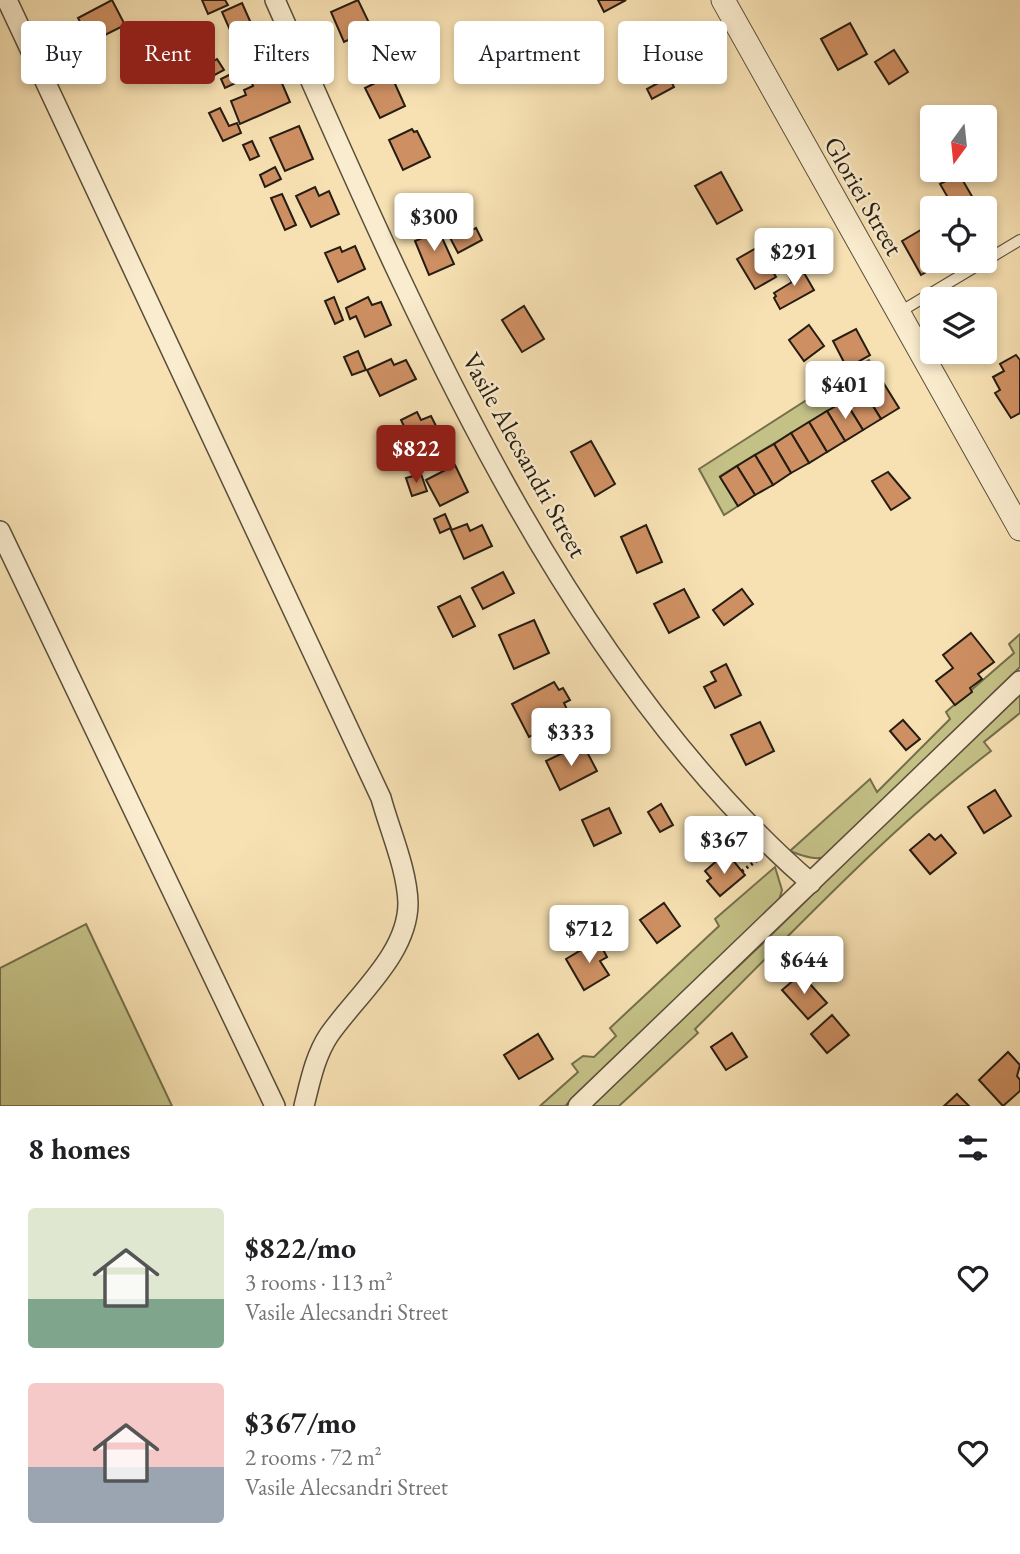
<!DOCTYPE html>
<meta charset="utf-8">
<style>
body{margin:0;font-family:"EB Garamond",serif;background:#f2f2f2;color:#202124;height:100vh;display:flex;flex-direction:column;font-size:26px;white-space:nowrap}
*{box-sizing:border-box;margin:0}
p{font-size:23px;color:#757577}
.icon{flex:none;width:38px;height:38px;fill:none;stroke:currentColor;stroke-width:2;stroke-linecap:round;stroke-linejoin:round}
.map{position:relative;height:1106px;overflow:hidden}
.panel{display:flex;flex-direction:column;background:#fff;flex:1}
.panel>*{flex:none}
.top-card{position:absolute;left:21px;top:21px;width:978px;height:63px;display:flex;gap:14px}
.needle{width:46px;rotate:195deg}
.controls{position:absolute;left:920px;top:105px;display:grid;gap:14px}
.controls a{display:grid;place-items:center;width:77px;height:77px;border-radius:7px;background:#fff;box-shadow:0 4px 10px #0003;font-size:35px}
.price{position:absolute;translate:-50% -60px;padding:0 16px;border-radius:7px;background:#fff;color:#222;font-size:23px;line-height:46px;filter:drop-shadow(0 2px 4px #0008)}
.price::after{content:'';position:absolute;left:50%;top:42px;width:21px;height:16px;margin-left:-10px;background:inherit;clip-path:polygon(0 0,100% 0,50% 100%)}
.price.selected{background:#8f2418;color:#fff}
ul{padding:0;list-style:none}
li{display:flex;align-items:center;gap:21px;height:175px;padding:0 28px}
li span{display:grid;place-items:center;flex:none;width:196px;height:140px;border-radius:7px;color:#555}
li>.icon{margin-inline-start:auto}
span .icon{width:84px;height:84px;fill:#fffc;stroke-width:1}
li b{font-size:30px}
h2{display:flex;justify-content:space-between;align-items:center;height:84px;padding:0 28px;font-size:30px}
.tag{padding:0 24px;border-radius:7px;background:#fff;box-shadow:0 4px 10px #0003;font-size:24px;line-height:63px}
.tag.selected{background:#8f2418;color:#fff}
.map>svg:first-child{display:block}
.green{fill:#c4c187;stroke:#746f4c;stroke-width:2}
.building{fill:#ce9063;stroke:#251d12;stroke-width:2}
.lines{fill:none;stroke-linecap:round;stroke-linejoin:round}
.service-casing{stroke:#5a4e3a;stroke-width:12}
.minor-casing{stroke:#5a4e3a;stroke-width:22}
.tertiary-casing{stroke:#5a4e3a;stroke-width:25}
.path{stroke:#251d12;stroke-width:3.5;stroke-dasharray:2 3.5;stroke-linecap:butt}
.service{stroke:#faecce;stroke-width:10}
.minor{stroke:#faecce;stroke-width:19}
.tertiary{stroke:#faecce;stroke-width:23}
.labels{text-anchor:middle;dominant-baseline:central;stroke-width:5;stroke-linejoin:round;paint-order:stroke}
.street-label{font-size:26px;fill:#251d12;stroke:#faecce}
</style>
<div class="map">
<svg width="1020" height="1106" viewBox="0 0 1020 1106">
<rect width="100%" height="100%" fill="#f7e1b3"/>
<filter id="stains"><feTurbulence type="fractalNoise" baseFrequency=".00286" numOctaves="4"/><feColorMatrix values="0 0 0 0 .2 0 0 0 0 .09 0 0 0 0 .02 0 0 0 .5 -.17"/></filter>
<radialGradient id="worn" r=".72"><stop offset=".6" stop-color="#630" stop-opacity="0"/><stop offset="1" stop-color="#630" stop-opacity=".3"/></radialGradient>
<!-- green -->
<g class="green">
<path d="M869 360 881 379 720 476 738 506 724 515 699 469Z"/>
<path d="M1020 634V667L834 854C819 862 805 857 790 851L870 779 877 792 950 719 946 712 1014 653 1009 644Z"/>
<path d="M1020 691V713L984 742 991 751C884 833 791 935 695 1029L698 1033 619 1106H590L762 944Z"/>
<path d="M775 867 782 890 778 904 565 1106H540L578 1072 572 1064 583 1056 594 1057 616 1036 610 1028 719 926 715 919Z"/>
<path d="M86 924 172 1106H0V968Z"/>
</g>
<!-- building -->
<g class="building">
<path d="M112 0 125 25 91 42 78 18Z"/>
<path d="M202 0H225L228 5 208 14Z"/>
<path d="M358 0 372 29 344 42 331 12Z"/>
<path d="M598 0H626L604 12Z"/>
<path d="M242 3 254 30 234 39 222 12Z"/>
<path d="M850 23 867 54 838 70 821 39Z"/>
<path d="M643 37 649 47 657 42 668 61 640 76 624 47Z"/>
<path d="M894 50 908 72 889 84 875 62Z"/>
<path d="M217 59 224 70 211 77 205 66Z"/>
<path d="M275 67 290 102 240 124 231 101 246 95 244 90 253 86 250 78Z"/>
<path d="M239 70 244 79 225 88 221 79Z"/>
<path d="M391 75 405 106 380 118 365 88Z"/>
<path d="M669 77 674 87 652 99 647 89Z"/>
<path d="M220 108 229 126 237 123 241 133 223 141 209 113Z"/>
<path d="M299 126 313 159 285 171 270 138Z"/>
<path d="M412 129 414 132 417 131 430 157 403 170 389 140Z"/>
<path d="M252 141 259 156 250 160 243 145Z"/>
<path d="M275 167 281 179 265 187 260 175Z"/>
<path d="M721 172 742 210 717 224 695 186Z"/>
<path d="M959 174 977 205 972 208H954L940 184Z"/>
<path d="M315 187 319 196 329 191 339 214 311 227 296 196Z"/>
<path d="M282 194 296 225 285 230 271 198Z"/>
<path d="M461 222 467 233 476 228 482 240 458 253 446 230Z"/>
<path d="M931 224 933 261H946L921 275 902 241Z"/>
<path d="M439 231 454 264 429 275 415 241Z"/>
<path d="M355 246 365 269 338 282 325 253 340 247 342 252Z"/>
<path d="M758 247 776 277 755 289 737 259Z"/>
<path d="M800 266 814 290 780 309 774 298 776 296 774 293 792 282 787 273Z"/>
<path d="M334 297 343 320 335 324 325 301Z"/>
<path d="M368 297 372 305 381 302 391 325 365 337 356 316 350 319 346 308Z"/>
<path d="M524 306 544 339 522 352 502 320Z"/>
<path d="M809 325 824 346 804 361 789 340Z"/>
<path d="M856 329 870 355 847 368 833 341Z"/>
<path d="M358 351 366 370 352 375 344 357Z"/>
<path d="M1016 355 1020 360V413L1011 418 995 393 1000 390 993 377 1004 371 1000 364Z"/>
<path d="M391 359 394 365 406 360 416 379 380 396 367 370Z"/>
<path d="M881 379 899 408 881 419 863 390Z"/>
<path d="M863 390 881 419 863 430 845 401Z"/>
<path d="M845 401 863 430 845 441 827 411Z"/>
<path d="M827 411 845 441 827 452 809 422Z"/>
<path d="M417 412 421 420 431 416 440 434 414 447 401 420Z"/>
<path d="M809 422 827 452 809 463 791 433Z"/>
<path d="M791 433 809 463 791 473 774 444Z"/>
<path d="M591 441 615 484 595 496 571 452Z"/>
<path d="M774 444 791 473 773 485 755 455Z"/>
<path d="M755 455 773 485 755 495 737 466Z"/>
<path d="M455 465 468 492 440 506 426 480Z"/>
<path d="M737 466 755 495 738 506 720 477Z"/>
<path d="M888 472 910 498 891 510 872 481Z"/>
<path d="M421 474 427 491 412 496 406 478Z"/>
<path d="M445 514 451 528 440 533 434 519Z"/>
<path d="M467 524 470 531 482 525 492 546 464 559 451 530Z"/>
<path d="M646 525 662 562 637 573 621 537Z"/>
<path d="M503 572 514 593 483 609 472 588Z"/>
<path d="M684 589 699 617 669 633 654 604Z"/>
<path d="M742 589 753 604 724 625 713 610Z"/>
<path d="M460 596 475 626 453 637 438 607Z"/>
<path d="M534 620 549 653 514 669 499 635Z"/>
<path d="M971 633 994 662 978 674 982 679 970 688 972 692 955 705 936 681 953 668 943 655Z"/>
<path d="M726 664 741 695 715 708 704 687 716 681 711 672Z"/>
<path d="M554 682 559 690 563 688 570 700 564 703 570 716 529 737 512 704Z"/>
<path d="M903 720 920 739 906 750 890 731Z"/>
<path d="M760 722 774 751 746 765 731 735Z"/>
<path d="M571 749 574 756 586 750 597 771 560 790 546 761Z"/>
<path d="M995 790 1011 816 984 833 968 807Z"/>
<path d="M661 804 673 825 660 832 648 812Z"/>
<path d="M609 808 621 833 594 846 582 820Z"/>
<path d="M929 834 935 840 941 835 956 853 930 874 910 850Z"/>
<path d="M720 858 726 865 732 859 745 875 720 896 707 881 711 878 705 871Z"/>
<path d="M664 903 680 926 657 943 640 920Z"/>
<path d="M598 940 607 957 600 961 609 975 584 990 566 959Z"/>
<path d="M801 974 827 1003 808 1019 782 990Z"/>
<path d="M832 1015 849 1035 827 1053 811 1034Z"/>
<path d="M732 1033 747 1057 726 1070 711 1047Z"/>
<path d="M538 1034 553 1059 519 1079 504 1055Z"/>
<path d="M1008 1052 1020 1065 1017 1076 1020 1080V1091L1003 1106 979 1080Z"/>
<path d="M957 1094 969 1106H944Z"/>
</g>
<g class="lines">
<!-- service casing -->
<g class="service-casing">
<g id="service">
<path d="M985 261 1020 240"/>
<path d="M898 313 985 261"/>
</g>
</g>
<!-- minor casing -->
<g class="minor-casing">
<g id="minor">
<path d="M7 0 381 798C390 831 407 869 408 903 408 954 356 996 329 1035 315 1056 310 1082 304 1106"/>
<path d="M275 0C408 299 559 665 811 883"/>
<path d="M0 531 275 1106"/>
<path d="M578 1106 1020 681"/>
</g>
</g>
<!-- tertiary casing -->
<g class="tertiary-casing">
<path id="tertiary" d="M723 0 1020 529"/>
</g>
<!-- path -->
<path class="path" d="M742 871 759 859"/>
<!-- service -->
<use href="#service" class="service"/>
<!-- minor -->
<use href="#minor" class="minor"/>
<!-- tertiary -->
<use href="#tertiary" class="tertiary"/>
</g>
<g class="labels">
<!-- street labels -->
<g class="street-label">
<text transform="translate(864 196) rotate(60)">Gloriei Street</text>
<text transform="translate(525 455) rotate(61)">Vasile Alecsandri Street</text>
</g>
</g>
<rect width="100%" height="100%" filter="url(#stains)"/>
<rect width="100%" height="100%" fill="url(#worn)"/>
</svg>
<div class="controls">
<a><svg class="needle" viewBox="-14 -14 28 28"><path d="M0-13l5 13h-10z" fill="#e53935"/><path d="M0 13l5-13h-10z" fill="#757577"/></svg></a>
<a><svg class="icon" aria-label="locate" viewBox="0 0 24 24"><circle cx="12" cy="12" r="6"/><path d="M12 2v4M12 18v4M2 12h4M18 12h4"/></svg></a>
<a><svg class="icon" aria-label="layers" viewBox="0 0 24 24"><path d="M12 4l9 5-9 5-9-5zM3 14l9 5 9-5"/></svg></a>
</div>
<b class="price" style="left:434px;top:253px">$300</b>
<b class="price" style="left:794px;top:288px">$291</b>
<b class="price" style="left:845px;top:421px">$401</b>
<b class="price selected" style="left:416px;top:485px">$822</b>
<b class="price" style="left:571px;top:768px">$333</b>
<b class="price" style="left:724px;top:876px">$367</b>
<b class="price" style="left:589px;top:965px">$712</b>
<b class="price" style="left:804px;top:996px">$644</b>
<div class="top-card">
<a class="tag">Buy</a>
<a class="tag selected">Rent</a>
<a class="tag">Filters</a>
<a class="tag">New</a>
<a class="tag">Apartment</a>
<a class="tag">House</a>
</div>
</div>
<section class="panel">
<h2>8 homes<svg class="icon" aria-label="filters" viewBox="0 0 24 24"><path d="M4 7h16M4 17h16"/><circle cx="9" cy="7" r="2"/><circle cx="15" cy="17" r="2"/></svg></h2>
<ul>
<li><span style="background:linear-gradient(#dfe7d0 65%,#7fa58c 0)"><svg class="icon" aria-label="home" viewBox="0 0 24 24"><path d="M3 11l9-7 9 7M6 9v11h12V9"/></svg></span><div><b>$822/mo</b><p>3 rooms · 113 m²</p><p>Vasile Alecsandri Street</p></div><svg class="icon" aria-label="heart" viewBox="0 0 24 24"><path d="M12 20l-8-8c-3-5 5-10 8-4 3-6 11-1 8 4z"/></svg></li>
<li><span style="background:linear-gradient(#f6c9c9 60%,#9aa5b1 0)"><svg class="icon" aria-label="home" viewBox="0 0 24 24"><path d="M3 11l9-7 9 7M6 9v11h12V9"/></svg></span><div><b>$367/mo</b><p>2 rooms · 72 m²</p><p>Vasile Alecsandri Street</p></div><svg class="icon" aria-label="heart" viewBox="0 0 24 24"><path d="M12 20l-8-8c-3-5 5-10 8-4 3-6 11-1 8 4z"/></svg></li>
</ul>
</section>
